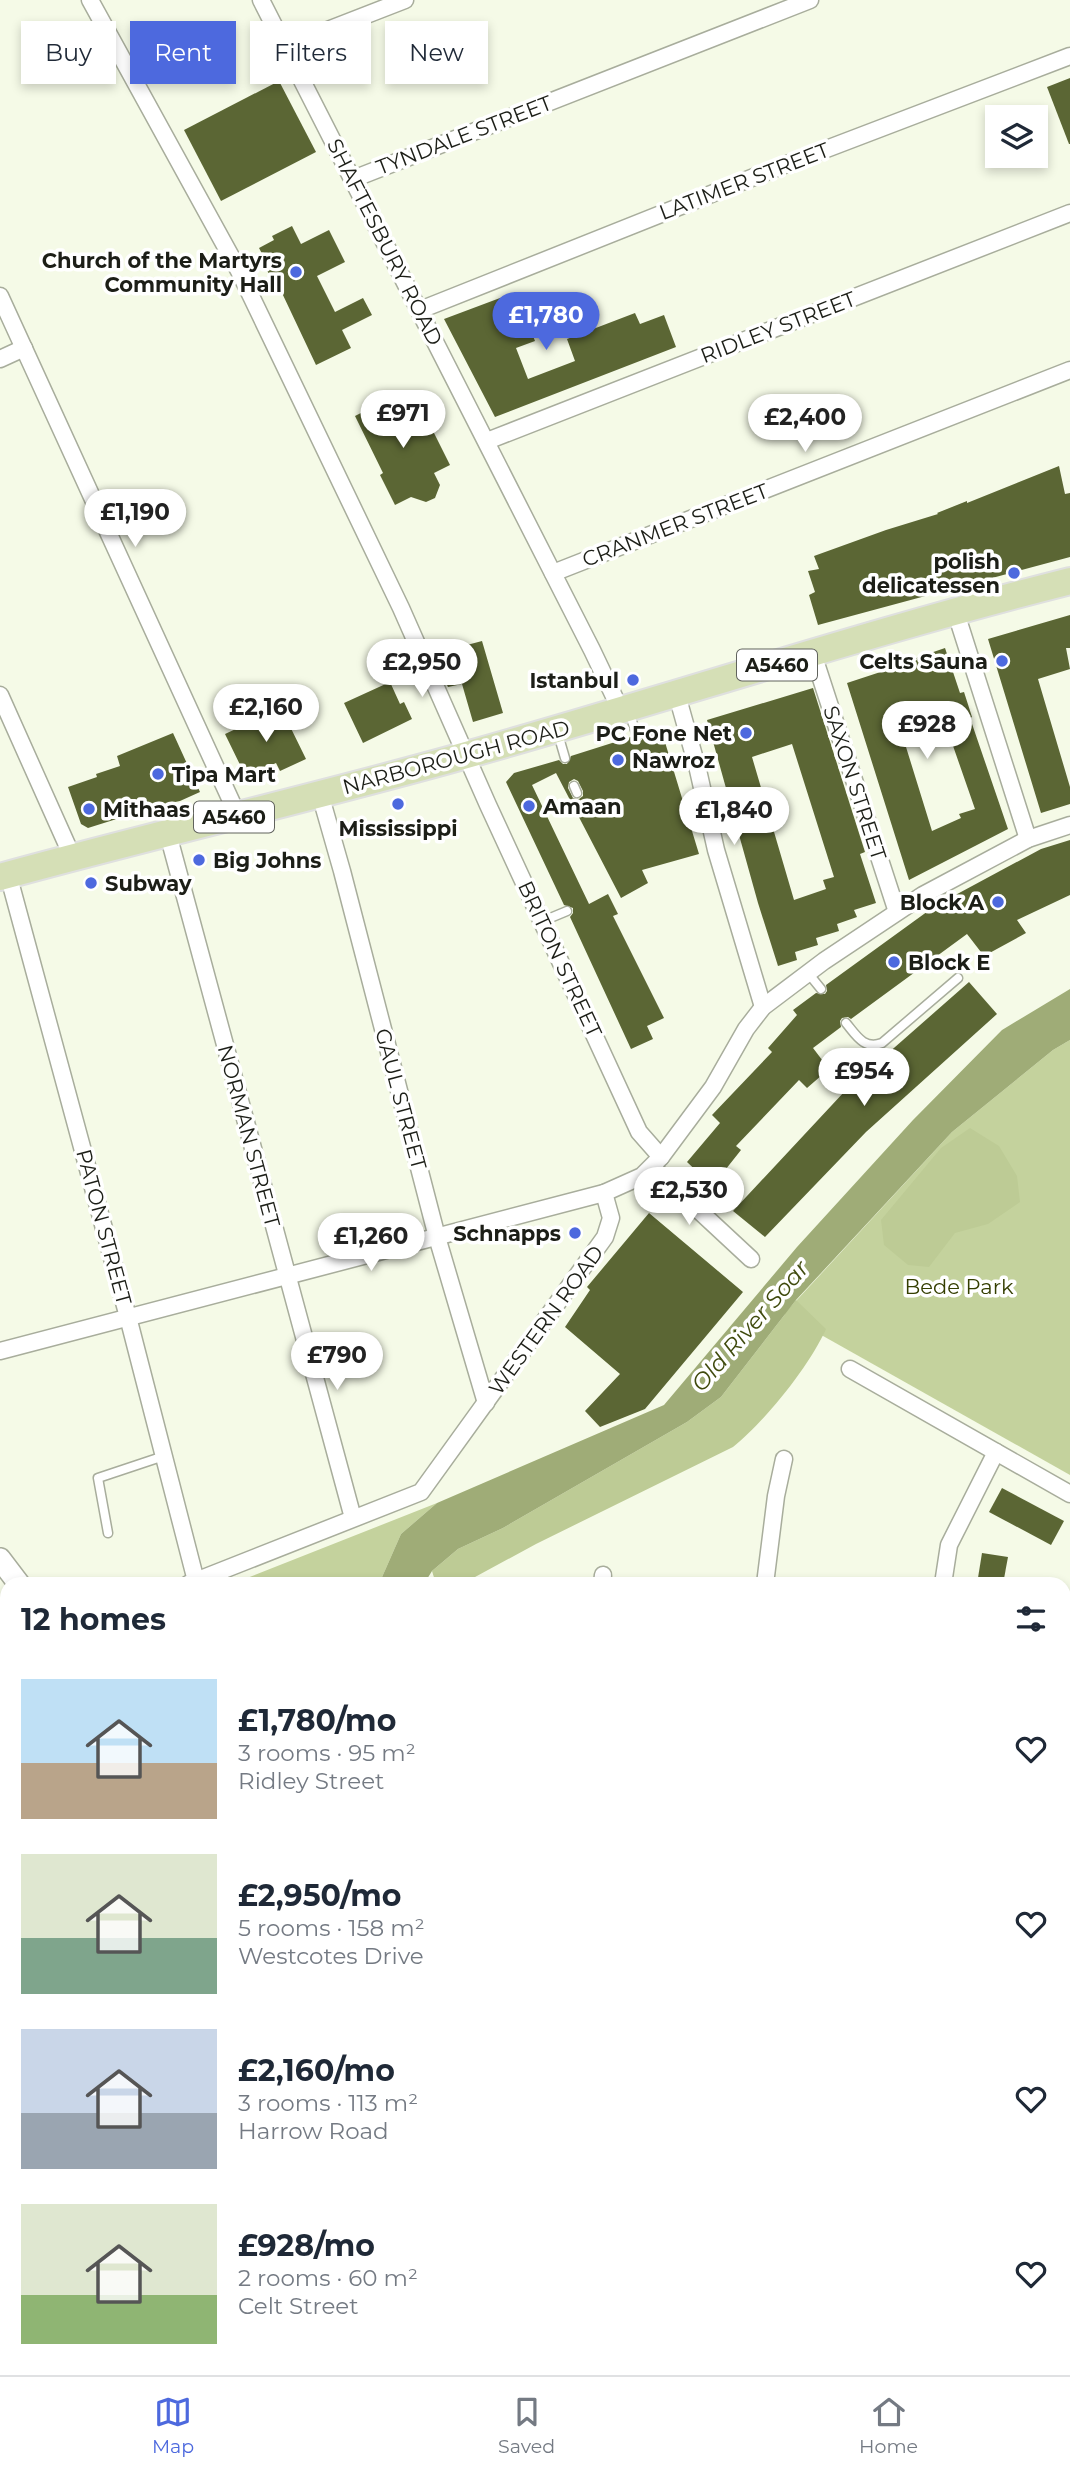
<!DOCTYPE html>
<meta charset="utf-8">
<style>
body{margin:0;font-family:Montserrat,sans-serif;background:#f2f2f3;color:#1f2937;height:100vh;display:flex;flex-direction:column;font-size:26px;white-space:nowrap}
*{box-sizing:border-box;margin:0}
p{font-size:23px;color:#747a83}
.icon{flex:none;width:38px;height:38px;fill:none;stroke:currentColor;stroke-width:2;stroke-linecap:round;stroke-linejoin:round}
.map{position:relative;flex:1;overflow:hidden}
.drawer{position:absolute;left:0px;top:1577px;width:1071px;height:800px;display:flex;flex-direction:column;background:#fff;border-radius:21px 21px 0 0;box-shadow:0 4px 10px #0003}
.drawer>*{flex:none}
.banner{position:absolute;left:21px;top:21px;width:700px;height:63px;display:flex;gap:14px}
.tools{position:absolute;left:985px;top:105px;display:grid;gap:14px}
.tools a{display:grid;place-items:center;width:63px;height:63px;border-radius:0px;background:#fff;box-shadow:0 4px 10px #0003;font-size:35px}
.price{position:absolute;translate:-50% -60px;padding:0 16px;border-radius:24px;background:#fff;color:#222;font-size:23px;line-height:46px;filter:drop-shadow(0 2px 4px #0008)}
.price::after{content:'';position:absolute;left:50%;top:42px;width:21px;height:16px;margin-left:-10px;background:inherit;clip-path:polygon(0 0,100% 0,50% 100%)}
.price.active{background:#4d69de;color:#fff}
ul{padding:0;list-style:none}
li{display:flex;align-items:center;gap:21px;height:175px;padding:0 21px}
li span{display:grid;place-items:center;flex:none;width:196px;height:140px;border-radius:0px;color:#555}
li>.icon{margin-inline-start:auto}
span .icon{width:84px;height:84px;fill:#fffc;stroke-width:1}
li b{font-size:30px}
h2{display:flex;justify-content:space-between;align-items:center;height:84px;padding:0 21px;font-size:30px}
.tag{padding:0 24px;border-radius:0px;background:#fff;box-shadow:0 4px 10px #0003;font-size:24px;line-height:63px}
.tag.active{background:#4d69de;color:#fff}
.menu{display:flex;justify-content:space-around;align-items:center;height:98px;border-top:2px solid #e0e1e3;background:#fff;font-size:19px;color:#747a83}
.menu a{display:grid;justify-items:center;gap:4px}
.menu .active{color:#4d69de}
.map>svg:first-child{display:block}
.green{fill:#c4d29d}
.forest{fill:#bdcb95}
.water{fill:#9fac77}
.building{fill:#5b6634;fill-rule:evenodd}
.lines{fill:none;stroke-linecap:round;stroke-linejoin:round}
.service-casing{stroke:#a8ad9c;stroke-width:11}
.minor-casing{stroke:#a8ad9c;stroke-width:19}
.tertiary-casing{stroke:#a8ad9c;stroke-width:24}
.primary-casing{stroke:#dfe0df;stroke-width:30}
.service{stroke:#fff;stroke-width:8}
.minor{stroke:#fff;stroke-width:16}
.tertiary{stroke:#fff;stroke-width:21}
.primary{stroke:#d5dfb6;stroke-width:26}
.poi-dot{fill:#4d69de;stroke:#fff;stroke-width:2.5}
.labels{text-anchor:middle;dominant-baseline:central;stroke-width:7;stroke-linejoin:round;paint-order:stroke}
.shield{fill:#fff;stroke:#60625d;stroke-width:2}
.shield-label{font-size:19px;font-weight:bold;fill:#1c1e17}
.street-label{font-size:21px;fill:#1c1e17;stroke:#fff}
.poi-label{font-size:21px;font-weight:bold;fill:#1c1e17;stroke:#fff;text-anchor:end}
.park-label{font-size:21px;fill:#343e00;stroke:#fff}
.water-label{font-size:23px;font-style:italic;fill:#404b0e;stroke:#fff}
</style>
<div class="map">
<svg width="1070" height="2375" viewBox="0 0 1070 2375">
<rect width="100%" height="100%" fill="#f5fae7"/>
<!-- green -->
<g class="green">
<path d="M1070 1040V1475L784 1314 952 1132 1053 1050Z"/>
<path d="M437 1503 401 1534 379 1584H232Z"/>
</g>
<!-- forest -->
<g class="forest">
<path d="M970 1128 999 1146 1017 1176 1020 1202 988 1224 955 1233 929 1267 908 1265 884 1245 881 1220 941 1148Z"/>
<path d="M796 1300 826 1329C809 1367 765 1421 733 1447L536 1544 464 1583 436 1584 432 1571 458 1549 503 1528 687 1422 721 1397Z"/>
</g>
<!-- water -->
<g class="water">
<path d="M1070 989V1040L1053 1050 952 1132 796 1300 721 1397 687 1422 503 1528 458 1549 432 1571 424 1584H379L401 1534 437 1503 664 1405 797 1247 913 1120 1002 1030Z"/>
<path d="M1070 1960V2038L1064 2042V1964Z"/>
<path d="M217 2370H298L296 2375H216Z"/>
<path d="M507 2370H613L605 2375H499Z"/>
</g>
<!-- building -->
<g class="building">
<path d="M1070 78V144H1069L1047 87Z"/>
<path d="M279 81 316 152 221 201 184 130Z"/>
<path d="M292 226 301 244 329 230 345 262 317 276 335 312 363 298 372 315 342 330 351 348 316 365 282 293 279 295 266 268 269 267 259 248 274 240 272 236Z"/>
<path d="M516 292 535 341 516 348 528 379 575 361 567 339 635 313 640 324 664 315 676 347 495 417 444 319Z"/>
<path d="M404 391 426 435 433 431 450 465 434 473 440 485 435 498 426 502 411 497 395 505 380 475 383 473 355 416Z"/>
<path d="M1059 466 1065 494 1070 493V557L818 625 809 595 815 592 808 571 819 569 814 556 886 530 938 514 937 513 967 501V503Z"/>
<path d="M1070 615V648H1066L1070 669 1038 679 1070 787V804L1041 813 988 639Z"/>
<path d="M482 641 503 713 473 722 462 684 448 687 442 674 458 669 452 649Z"/>
<path d="M945 648 960 693 964 692 972 717 970 718 1008 829 909 880 847 683 917 660 916 658ZM944 720 975 809 959 814 961 818 932 831 902 734Z"/>
<path d="M390 682 400 704 404 702 412 719 363 743 344 703Z"/>
<path d="M813 688 865 852 860 854 876 903 854 910 857 917 837 924 839 931 816 938 818 945 795 952 797 960 778 966 758 903 707 720ZM792 744 834 877 823 880 826 889 794 900 752 757Z"/>
<path d="M281 708 306 759 280 771 276 763 246 777 225 734Z"/>
<path d="M661 729 699 854 642 870 648 883 621 898 556 773 532 785 589 904 608 894 618 914 613 916 664 1018 647 1026 653 1039 631 1049 570 917 573 913V908L564 905 506 782 514 773 559 760 563 764H567L571 756 631 737 633 741 638 742 642 740 643 734ZM574 779 578 781 583 791V796L579 799 573 798 568 788 569 782Z"/>
<path d="M173 733 200 792 180 801 161 805 88 828 81 824 68 787 97 777 96 774 120 766 117 756Z"/>
<path d="M1070 840V895L1017 920 1026 933 984 956 967 934 851 1019 848 1017 842 1018 840 1021 841 1027 813 1048 829 1069 807 1088 799 1080 736 1146 741 1150 722 1174 720 1172 709 1183 687 1162 720 1123 712 1115 772 1052 768 1048 797 1015 793 1010 816 993 825 994 827 991 826 985 935 906 1041 849Z"/>
<path d="M969 982 997 1014 866 1132 765 1237 733 1211 845 1091Z"/>
<path d="M649 1213 743 1292 645 1409 600 1427 585 1411 620 1374 565 1327 590 1290 587 1287Z"/>
<path d="M1002 1488 1064 1521 1051 1545 989 1512Z"/>
<path d="M982 1553 1008 1557 1003 1584H977Z"/>
</g>
<g class="lines">
<!-- service casing -->
<g class="service-casing">
<g id="service">
<path d="M629 712 637 736"/>
<path d="M558 734 565 758"/>
<path d="M574 786 577 793"/>
<path d="M543 921 567 911"/>
<path d="M808 973 821 989"/>
<path d="M846 1023C856 1035 864 1050 882 1043L958 978"/>
<path d="M108 1533 98 1478 164 1456"/>
<path d="M0 1978 7 1979"/>
<path d="M63 2375 64 2370"/>
<path d="M386 2375 388 2370"/>
</g>
</g>
<!-- minor casing -->
<g class="minor-casing">
<g id="minor">
<path d="M90 0 239 271 401 608 488 805 639 1132 661 1157"/>
<path d="M261 0 592 650 621 711"/>
<path d="M284 47 405 0"/>
<path d="M353 179 810 0"/>
<path d="M0 296 238 816"/>
<path d="M420 310 774 169 1070 56"/>
<path d="M0 359 24 348"/>
<path d="M487 441 1070 213"/>
<path d="M553 573 1070 370"/>
<path d="M955 610 1028 839"/>
<path d="M813 654 897 912"/>
<path d="M0 695 72 856"/>
<path d="M677 695 698 770 716 850 763 1007"/>
<path d="M320 794 342 871 437 1237 486 1403"/>
<path d="M168 834 353 1518"/>
<path d="M8 874 128 1317 196 1581"/>
<path d="M652 1167 751 1259"/>
<path d="M0 1351 604 1193 642 1176 661 1157 713 1087 746 1029 763 1007 824 961 923 895 1028 839 1070 825"/>
<path d="M850 1369 1070 1494"/>
<path d="M188 1584 421 1492 605 1237 611 1218 604 1193"/>
<path d="M602 1584 603 1575"/>
<path d="M765 1584 776 1496 784 1459"/>
<path d="M943 1584 949 1545 996 1452"/>
<path d="M1064 1679 1070 1674"/>
<path d="M1064 1818 1070 1827"/>
<path d="M0 2064 7 2065"/>
<path d="M1064 2106 1070 2102"/>
<path d="M0 2360 4 2375"/>
<path d="M716 2370 717 2375"/>
</g>
</g>
<!-- tertiary casing -->
<g class="tertiary-casing">
<g id="tertiary">
<path d="M0 1559 19 1584"/>
<path d="M1064 1891 1070 1887"/>
<path d="M612 2370 616 2375"/>
<path d="M699 2375 705 2370"/>
</g>
</g>
<!-- primary casing -->
<g class="primary-casing">
<path id="primary" d="M0 877C156 834 314 798 470 754 670 698 868 632 1070 581"/>
</g>
<!-- service -->
<use href="#service" class="service"/>
<!-- minor -->
<use href="#minor" class="minor"/>
<!-- tertiary -->
<use href="#tertiary" class="tertiary"/>
<!-- primary -->
<use href="#primary" class="primary"/>
</g>
<!-- markers -->
<g class="poi-dot">
<circle cx="296" cy="272" r="7"/>
<circle cx="1014" cy="573" r="7"/>
<circle cx="1002" cy="661" r="7"/>
<circle cx="633" cy="680" r="7"/>
<circle cx="746" cy="733" r="7"/>
<circle cx="618" cy="760" r="7"/>
<circle cx="158" cy="774" r="7"/>
<circle cx="398" cy="804" r="7"/>
<circle cx="529" cy="806" r="7"/>
<circle cx="89" cy="809" r="7"/>
<circle cx="199" cy="860" r="7"/>
<circle cx="91" cy="883" r="7"/>
<circle cx="998" cy="902" r="7"/>
<circle cx="894" cy="962" r="7"/>
<circle cx="575" cy="1233" r="7"/>
</g>
<g class="labels">
<!-- shield labels -->
<g class="shield">
<rect x="737" y="649.5" width="80" height="31" rx="5"/>
<rect x="194" y="801.5" width="80" height="31" rx="5"/>
</g>
<g class="shield-label">
<text x="777" y="665">A5460</text>
<text x="234" y="817">A5460</text>
</g>
<!-- street labels -->
<g class="street-label">
<text transform="translate(464 135) rotate(-21)">TYNDALE STREET</text>
<text transform="translate(744 181) rotate(-21)">LATIMER STREET</text>
<text transform="translate(385 242) rotate(63)">SHAFTESBURY ROAD</text>
<text transform="translate(778 327) rotate(-21)">RIDLEY STREET</text>
<text transform="translate(675 525) rotate(-21)">CRANMER STREET</text>
<text transform="translate(456 757) rotate(-15)">NARBOROUGH ROAD</text>
<text transform="translate(855 783) rotate(72)">SAXON STREET</text>
<text transform="translate(560 959) rotate(65)">BRITON STREET</text>
<text transform="translate(401 1099) rotate(75)">GAUL STREET</text>
<text transform="translate(249 1136) rotate(75)">NORMAN STREET</text>
<text transform="translate(104 1227) rotate(75)">PATON STREET</text>
<text transform="translate(546 1320) rotate(-54)">WESTERN ROAD</text>
</g>
<!-- poi labels -->
<g class="poi-label">
<text x="282" y="260">Church of the Martyrs<tspan x="282" dy="24">Community Hall</tspan></text>
<text x="1000" y="561">polish<tspan x="1000" dy="24">delicatessen</tspan></text>
<text x="988" y="661">Celts Sauna</text>
<text x="619" y="680">Istanbul</text>
<text x="732" y="733">PC Fone Net</text>
<text x="632" y="760" text-anchor="start">Nawroz</text>
<text x="172" y="774" text-anchor="start">Tipa Mart</text>
<text x="543" y="806" text-anchor="start">Amaan</text>
<text x="103" y="809" text-anchor="start">Mithaas</text>
<text x="398" y="828" text-anchor="middle">Mississippi</text>
<text x="213" y="860" text-anchor="start">Big Johns</text>
<text x="105" y="883" text-anchor="start">Subway</text>
<text x="984" y="902">Block A</text>
<text x="908" y="962" text-anchor="start">Block E</text>
<text x="561" y="1233">Schnapps</text>
</g>
<!-- park labels -->
<g class="park-label">
<text x="959" y="1286">Bede Park</text>
</g>
<!-- water labels -->
<g class="water-label">
<text transform="translate(750 1326) rotate(-49)">Old River Soar</text>
</g>
</g>
</svg>
<div class="tools">
<a><svg class="icon" aria-label="layers" viewBox="0 0 24 24"><path d="M12 4l9 5-9 5-9-5zM3 14l9 5 9-5"/></svg></a>
</div>
<b class="price active" style="left:546px;top:352px">£1,780</b>
<b class="price" style="left:403px;top:450px">£971</b>
<b class="price" style="left:805px;top:454px">£2,400</b>
<b class="price" style="left:135px;top:549px">£1,190</b>
<b class="price" style="left:422px;top:699px">£2,950</b>
<b class="price" style="left:266px;top:744px">£2,160</b>
<b class="price" style="left:927px;top:761px">£928</b>
<b class="price" style="left:734px;top:847px">£1,840</b>
<b class="price" style="left:864px;top:1108px">£954</b>
<b class="price" style="left:689px;top:1227px">£2,530</b>
<b class="price" style="left:371px;top:1273px">£1,260</b>
<b class="price" style="left:337px;top:1392px">£790</b>
<div class="banner">
<a class="tag">Buy</a>
<a class="tag active">Rent</a>
<a class="tag">Filters</a>
<a class="tag">New</a>
</div>
<section class="drawer">
<h2>12 homes<svg class="icon" aria-label="filters" viewBox="0 0 24 24"><path d="M4 7h16M4 17h16"/><circle cx="9" cy="7" r="2"/><circle cx="15" cy="17" r="2"/></svg></h2>
<ul>
<li><span style="background:linear-gradient(#bfe0f5 60%,#b9a48a 0)"><svg class="icon" aria-label="home" viewBox="0 0 24 24"><path d="M3 11l9-7 9 7M6 9v11h12V9"/></svg></span><div><b>£1,780/mo</b><p>3 rooms · 95 m²</p><p>Ridley Street</p></div><svg class="icon" aria-label="heart" viewBox="0 0 24 24"><path d="M12 20l-8-8c-3-5 5-10 8-4 3-6 11-1 8 4z"/></svg></li>
<li><span style="background:linear-gradient(#dfe7d0 60%,#7fa58c 0)"><svg class="icon" aria-label="home" viewBox="0 0 24 24"><path d="M3 11l9-7 9 7M6 9v11h12V9"/></svg></span><div><b>£2,950/mo</b><p>5 rooms · 158 m²</p><p>Westcotes Drive</p></div><svg class="icon" aria-label="heart" viewBox="0 0 24 24"><path d="M12 20l-8-8c-3-5 5-10 8-4 3-6 11-1 8 4z"/></svg></li>
<li><span style="background:linear-gradient(#c9d6e8 60%,#9aa5b1 0)"><svg class="icon" aria-label="home" viewBox="0 0 24 24"><path d="M3 11l9-7 9 7M6 9v11h12V9"/></svg></span><div><b>£2,160/mo</b><p>3 rooms · 113 m²</p><p>Harrow Road</p></div><svg class="icon" aria-label="heart" viewBox="0 0 24 24"><path d="M12 20l-8-8c-3-5 5-10 8-4 3-6 11-1 8 4z"/></svg></li>
<li><span style="background:linear-gradient(#dfe7d0 65%,#8fb573 0)"><svg class="icon" aria-label="home" viewBox="0 0 24 24"><path d="M3 11l9-7 9 7M6 9v11h12V9"/></svg></span><div><b>£928/mo</b><p>2 rooms · 60 m²</p><p>Celt Street</p></div><svg class="icon" aria-label="heart" viewBox="0 0 24 24"><path d="M12 20l-8-8c-3-5 5-10 8-4 3-6 11-1 8 4z"/></svg></li>
</ul>
</section>
</div>
<nav class="menu">
<a class="active"><svg class="icon" aria-label="map" viewBox="0 0 24 24"><path d="M3 6l6-2 6 2 6-2v14l-6 2-6-2-6 2zM9 4v14M15 6v14"/></svg>Map</a>
<a><svg class="icon" aria-label="saved" viewBox="0 0 24 24"><path d="M7 4h10v16l-5-4-5 4z"/></svg>Saved</a>
<a><svg class="icon" aria-label="home" viewBox="0 0 24 24"><path d="M3 11l9-7 9 7M6 9v11h12V9"/></svg>Home</a>
</nav>
